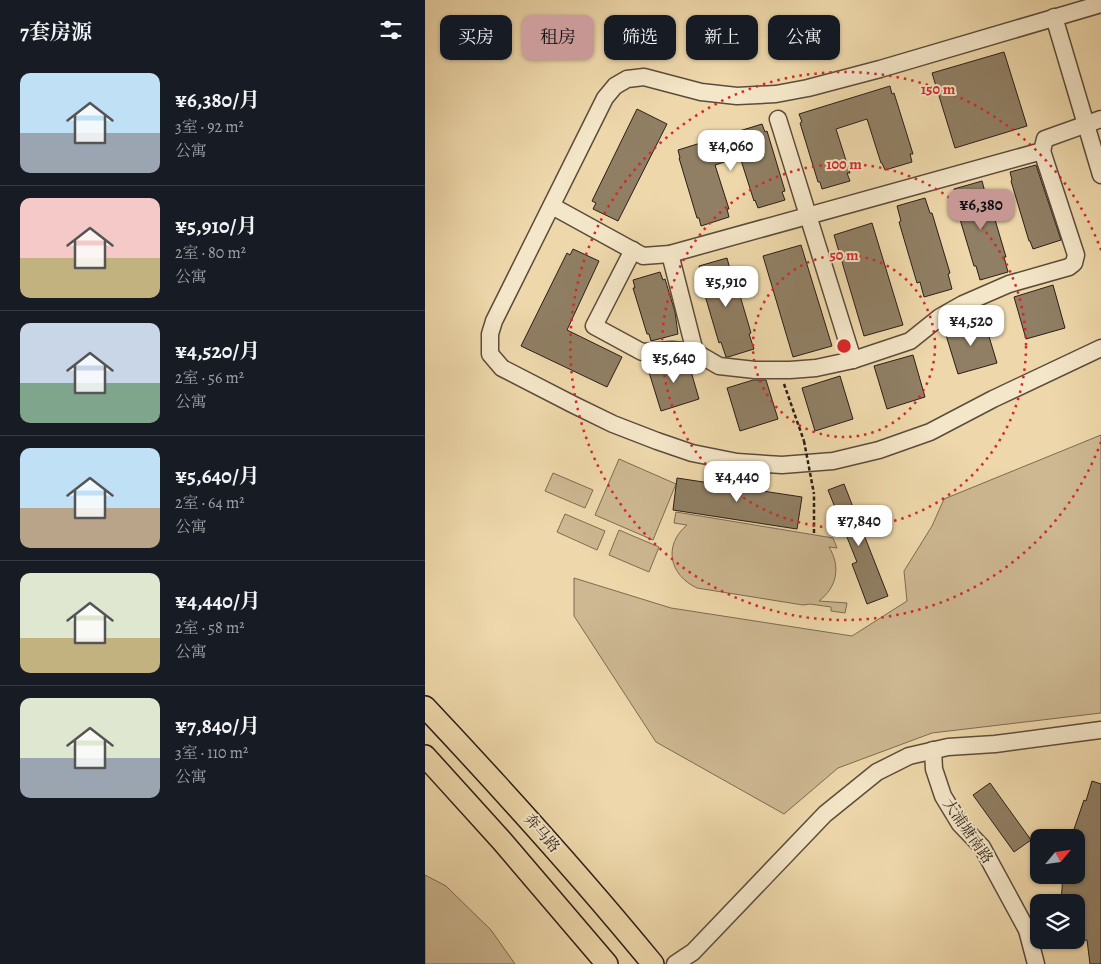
<!DOCTYPE html>
<html lang="zh">
<meta charset="utf-8">
<style>
body{margin:0;font-family:Alegreya,"Noto Serif SC",serif;background:#242831;color:#f1f3f6;height:100vh;display:flex;flex-direction:column;font-size:19px;white-space:nowrap}
*{box-sizing:border-box;margin:0}
p{font-size:16px;color:#9ea1a6}
.icon{flex:none;width:28px;height:28px;fill:none;stroke:currentColor;stroke-width:2;stroke-linecap:round;stroke-linejoin:round}
.map{position:relative;flex:1;overflow:hidden}
.drawer{display:flex;flex-direction:column;background:#171b24;width:425px}
.drawer>*{flex:none}
.hud{position:absolute;left:15px;top:15px;width:475px;height:45px;display:flex;gap:10px}
.needle{width:32px;rotate:61deg}
.buttons{position:absolute;left:605px;top:829px;display:grid;gap:10px}
.buttons a{display:grid;place-items:center;width:55px;height:55px;border-radius:10px;background:#171b24;box-shadow:0 1px 4px #0004;font-size:25px}
.price{position:absolute;translate:-50% -42px;padding:0 11px;border-radius:10px;background:#fff;color:#222;font-size:16px;line-height:32px;filter:drop-shadow(0 1px 2px #0008)}
.price::after{content:'';position:absolute;left:50%;top:30px;width:15px;height:11px;margin-left:-8px;background:inherit;clip-path:polygon(0 0,100% 0,50% 100%)}
.price.active{background:#c59692;color:#111}
ul{padding:0;list-style:none}
li{display:flex;align-items:center;gap:15px;height:125px;padding:0 20px}
li+li{border-top:1px solid #363941}
li span{display:grid;place-items:center;flex:none;width:140px;height:100px;border-radius:10px;color:#555}
li>.icon{margin-inline-start:auto}
span .icon{width:60px;height:60px;fill:#fffc;stroke-width:1}
li b{font-size:21px}
h2{display:flex;justify-content:space-between;align-items:center;height:60px;padding:0 20px;font-size:21px}
.chip{padding:0 18px;border-radius:10px;background:#171b24;box-shadow:0 1px 4px #0004;font-size:18px;line-height:45px}
.chip.active{background:#c59692;color:#111}
main{display:flex;flex:1;min-height:0}
.map>svg:first-child{display:block}
.green{fill:#cdb892;stroke:#7c6b54}
.building{fill:#907f64;stroke:#2a1e17}
.lines{fill:none;stroke-linecap:round;stroke-linejoin:round}
.minor-casing{stroke:#5b4c3c;stroke-width:19}
.major-casing{stroke:#2a1e17;stroke-width:24}
.path{stroke:#2a1e17;stroke-width:2.5;stroke-dasharray:4 2.5;stroke-linecap:butt}
.minor{stroke:#f4e6c8;stroke-width:16}
.major{stroke:#eed8ab;stroke-width:21}
.path-bridge{stroke:#2a1e17;stroke-width:2.5;stroke-dasharray:4 2.5;stroke-linecap:butt}
.ring{fill:none;stroke:#d62828;stroke-width:2.5;stroke-dasharray:2.5 5}
.labels{text-anchor:middle;dominant-baseline:central;stroke-width:4;stroke-linejoin:round;paint-order:stroke}
.street-label{font-size:15px;fill:#2a1e17;stroke:#f4e6c8}
.centre{fill:#d62828;stroke:#f4e6c8;stroke-width:2.5}
.ring-label{font-size:15px;text-anchor:middle;font-weight:bold;fill:#d62828;stroke:#f4e6c8;stroke-width:4;stroke-linejoin:round;paint-order:stroke}
</style>
<main>
<section class="drawer">
<h2>7套房源<svg class="icon" aria-label="filters" viewBox="0 0 24 24"><path d="M4 7h16M4 17h16"/><circle cx="9" cy="7" r="2"/><circle cx="15" cy="17" r="2"/></svg></h2>
<ul>
<li><span style="background:linear-gradient(#bfe0f5 60%,#9aa5b1 0)"><svg class="icon" aria-label="home" viewBox="0 0 24 24"><path d="M3 11l9-7 9 7M6 9v11h12V9"/></svg></span><div><b>¥6,380/月</b><p>3室 · 92 m²</p><p>公寓</p></div></li>
<li><span style="background:linear-gradient(#f6c9c9 60%,#c2b280 0)"><svg class="icon" aria-label="home" viewBox="0 0 24 24"><path d="M3 11l9-7 9 7M6 9v11h12V9"/></svg></span><div><b>¥5,910/月</b><p>2室 · 80 m²</p><p>公寓</p></div></li>
<li><span style="background:linear-gradient(#c9d6e8 60%,#7fa58c 0)"><svg class="icon" aria-label="home" viewBox="0 0 24 24"><path d="M3 11l9-7 9 7M6 9v11h12V9"/></svg></span><div><b>¥4,520/月</b><p>2室 · 56 m²</p><p>公寓</p></div></li>
<li><span style="background:linear-gradient(#bfe0f5 60%,#b9a48a 0)"><svg class="icon" aria-label="home" viewBox="0 0 24 24"><path d="M3 11l9-7 9 7M6 9v11h12V9"/></svg></span><div><b>¥5,640/月</b><p>2室 · 64 m²</p><p>公寓</p></div></li>
<li><span style="background:linear-gradient(#dfe7d0 65%,#c2b280 0)"><svg class="icon" aria-label="home" viewBox="0 0 24 24"><path d="M3 11l9-7 9 7M6 9v11h12V9"/></svg></span><div><b>¥4,440/月</b><p>2室 · 58 m²</p><p>公寓</p></div></li>
<li><span style="background:linear-gradient(#dfe7d0 60%,#9aa5b1 0)"><svg class="icon" aria-label="home" viewBox="0 0 24 24"><path d="M3 11l9-7 9 7M6 9v11h12V9"/></svg></span><div><b>¥7,840/月</b><p>3室 · 110 m²</p><p>公寓</p></div></li>
</ul>
</section>
<div class="map">
<svg width="676" height="964" viewBox="0 0 676 964">
<rect width="100%" height="100%" fill="#eed8ab"/>
<filter id="stains"><feTurbulence type="fractalNoise" baseFrequency=".004" numOctaves="4"/><feColorMatrix values="0 0 0 0 .2 0 0 0 0 .09 0 0 0 0 .02 0 0 0 .5 -.17"/></filter>
<radialGradient id="worn" r=".72"><stop offset=".6" stop-color="#630" stop-opacity="0"/><stop offset="1" stop-color="#630" stop-opacity=".3"/></radialGradient>
<!-- green -->
<g class="green">
<path d="M676 435V713L507 733 413 768 359 814 231 742 149 616V578L246 608 427 636 482 601 479 571 507 526 519 499Z"/>
<path d="M194 459 251 484 228 540 170 515Z"/>
<path d="M128 473 168 490 160 508 120 491Z"/>
<path d="M251 512 408 538 412 548 404 547C416 567 412 587 394 601L422 603 420 613 406 611V607L385 604 378 605 272 588C244 575 238 545 262 525L249 523Z"/>
<path d="M140 514 180 531 172 550 132 532Z"/>
<path d="M194 530 234 547 224 572 184 555Z"/>
<path d="M0 875 21 886 66 930 90 964H0Z"/>
</g>
<!-- building -->
<g class="building">
<path d="M579 52 602 126 530 148 507 73Z"/>
<path d="M465 86 467 94 469 93 488 154H485L487 162 460 170 457 163H456L442 119 411 129 425 173H422L425 181 397 189 395 182H393L375 123 377 122 374 114Z"/>
<path d="M212 109 242 124 193 221 168 209 171 203 167 201Z"/>
<path d="M337 124 340 132 342 131 360 191 357 192 360 200 333 208 330 200 329 201 315 157 290 165 304 209H302L304 217 276 226 274 218H272L254 158H255L253 150Z"/>
<path d="M611 165 636 240 608 249 605 241H604L586 181 587 180 585 172Z"/>
<path d="M557 181 561 196H563L581 257H579L583 272 555 280 551 266H549L531 206 534 205 529 189Z"/>
<path d="M500 198 505 213H507L525 273 523 274 527 289 499 297 495 282 492 283 474 222 476 221 472 206Z"/>
<path d="M447 223 478 325 439 336 409 235Z"/>
<path d="M376 245 407 346 368 357 338 256Z"/>
<path d="M148 249 174 261 142 330 197 357 182 387 96 346 142 253 145 255Z"/>
<path d="M302 258 306 273 308 272 326 333 324 334 329 349 303 357H301L296 342 294 343 276 282H278L274 266Z"/>
<path d="M235 272 238 280 240 279 250 312 253 334 226 341 224 334H222L208 288H210L208 280Z"/>
<path d="M628 285 640 328 601 339 589 297Z"/>
<path d="M559 320 572 363 533 374 520 332Z"/>
<path d="M488 355 500 397 462 409 449 366Z"/>
<path d="M251 360 263 361 274 399 236 411 223 369Z"/>
<path d="M415 376 428 419 390 431 377 388Z"/>
<path d="M328 380H341L353 419 315 431 302 388Z"/>
<path d="M252 478 377 497 372 529 248 510Z"/>
<path d="M419 484 463 596 442 604 427 564 432 562 403 490Z"/>
<path d="M667 781 676 784V964H665L662 940 651 941V902H636L638 875H651V838H646L659 800 661 801Z"/>
<path d="M565 783 606 840 589 852 548 795Z"/>
</g>
<g class="lines">
<!-- minor casing -->
<g class="minor-casing">
<g id="minor">
<path d="M676 4 455 69 383 88 351 94 312 96 276 92 219 77 202 79 190 86 180 98 69 321 65 334V354L77 368 149 405 188 424 232 441 267 453 312 462 357 465 408 461 454 450 505 432 568 399 676 348"/>
<path d="M629 17 676 175"/>
<path d="M353 119 428 360"/>
<path d="M127 206 218 256 245 254 617 151 620 139 676 119"/>
<path d="M208 250 169 326 217 352 247 350 270 352 294 366 330 370H365L391 368 428 360 485 341 515 317 538 304 584 284 644 267 649 263 651 255 617 151"/>
<path d="M245 254 270 352"/>
<path d="M508 750 509 769 518 796 535 824 557 847 602 930 611 964"/>
<path d="M250 964 268 952 400 814 452 772 484 756 523 747 570 744 676 730"/>
</g>
</g>
<!-- major casing -->
<g class="major-casing">
<g id="major">
<path d="M0 707C79 791 155 875 228 964"/>
<path d="M0 756 77 841 182 964"/>
</g>
</g>
<!-- path -->
<g class="path">
<path d="M359 384 379 441"/>
<path d="M389 533V494"/>
</g>
<!-- minor -->
<use href="#minor" class="minor"/>
<!-- major -->
<use href="#major" class="major"/>
<!-- path-bridge -->
<path class="path-bridge" d="M379 441 389 494"/>
</g>
<!-- distance rings -->
<g class="ring">
<circle cx="419" cy="346" r="91"/>
<circle cx="419" cy="346" r="182"/>
<path d="M676 442A274 274 0 1 1 676 250"/>
</g>
<g class="labels">
<!-- street labels -->
<g class="street-label">
<text transform="translate(543 831) rotate(55)">大浦塘南路</text>
<text transform="translate(117 833) rotate(49)">奔马路</text>
</g>
</g>
<circle cx="419" cy="346" r="8" class="centre"/>
<g class="ring-label">
<text x="513" y="94">150 m</text>
<text x="419" y="169">100 m</text>
<text x="419" y="260">50 m</text>
</g>
<rect width="100%" height="100%" filter="url(#stains)"/>
<rect width="100%" height="100%" fill="url(#worn)"/>
</svg>
<div class="buttons">
<a><svg class="needle" viewBox="-14 -14 28 28"><path d="M0-13l5 13h-10z" fill="#e53935"/><path d="M0 13l5-13h-10z" fill="#9ea1a6"/></svg></a>
<a><svg class="icon" aria-label="layers" viewBox="0 0 24 24"><path d="M12 4l9 5-9 5-9-5zM3 14l9 5 9-5"/></svg></a>
</div>
<b class="price" style="left:306px;top:172px">¥4,060</b>
<b class="price active" style="left:556px;top:231px">¥6,380</b>
<b class="price" style="left:301px;top:308px">¥5,910</b>
<b class="price" style="left:546px;top:347px">¥4,520</b>
<b class="price" style="left:249px;top:384px">¥5,640</b>
<b class="price" style="left:312px;top:503px">¥4,440</b>
<b class="price" style="left:434px;top:547px">¥7,840</b>
<div class="hud">
<a class="chip">买房</a>
<a class="chip active">租房</a>
<a class="chip">筛选</a>
<a class="chip">新上</a>
<a class="chip">公寓</a>
</div>
</div>
</main>
